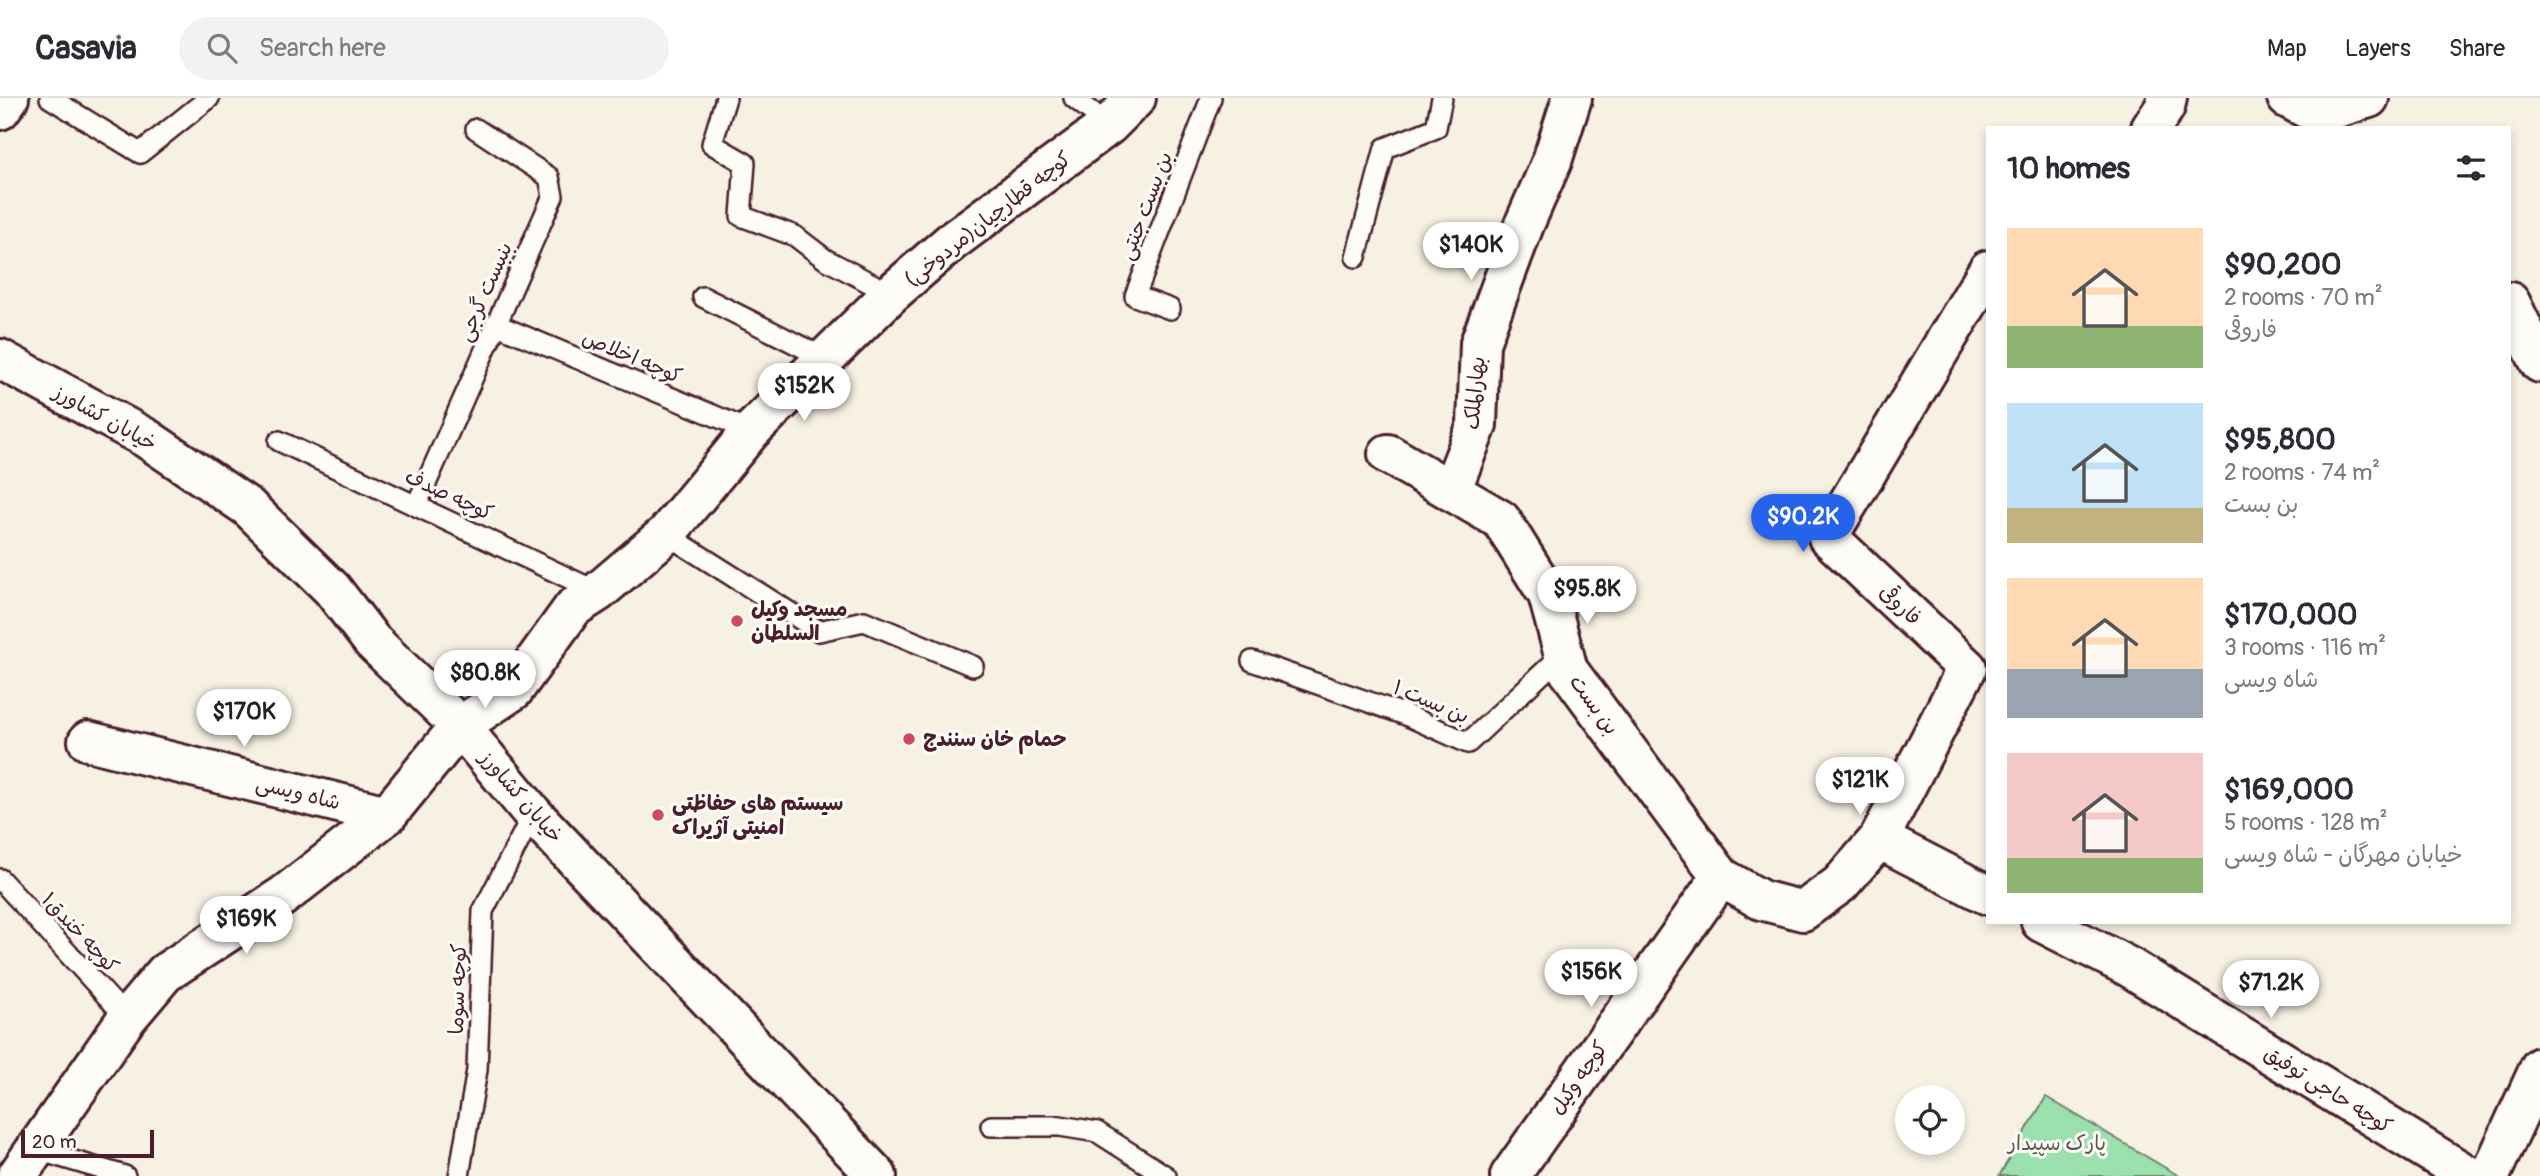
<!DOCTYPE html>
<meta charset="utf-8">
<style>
body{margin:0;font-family:Pangolin,"Playpen Sans Arabic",sans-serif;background:#f2f2f3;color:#2b2b33;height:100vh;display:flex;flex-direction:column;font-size:26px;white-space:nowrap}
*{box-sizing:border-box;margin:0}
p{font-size:23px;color:#7c7c81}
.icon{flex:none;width:38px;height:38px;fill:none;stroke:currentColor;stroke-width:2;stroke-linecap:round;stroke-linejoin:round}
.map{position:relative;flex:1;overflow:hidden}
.drawer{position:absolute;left:1986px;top:28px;width:525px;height:798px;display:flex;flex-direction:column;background:#fff;border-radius:0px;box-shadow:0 4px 10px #0003}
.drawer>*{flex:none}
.tools{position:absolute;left:1895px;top:987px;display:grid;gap:14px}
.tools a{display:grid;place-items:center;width:70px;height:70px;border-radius:50%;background:#fff;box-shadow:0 4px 10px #0003;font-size:35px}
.scale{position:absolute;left:21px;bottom:18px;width:133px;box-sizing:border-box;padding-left:7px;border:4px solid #4a1f2b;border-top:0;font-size:19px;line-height:24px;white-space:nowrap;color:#4a1f2b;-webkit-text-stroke:5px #fdfcf7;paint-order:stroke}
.price{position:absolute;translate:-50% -60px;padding:0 16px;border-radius:24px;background:#fff;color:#222;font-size:23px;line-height:46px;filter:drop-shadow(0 2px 4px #0008)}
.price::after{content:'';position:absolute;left:50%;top:42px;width:21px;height:16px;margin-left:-10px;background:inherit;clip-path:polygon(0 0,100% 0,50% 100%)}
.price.active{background:#2563eb;color:#fff}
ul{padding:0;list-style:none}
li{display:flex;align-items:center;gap:21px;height:175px;padding:0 21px}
li span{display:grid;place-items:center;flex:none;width:196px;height:140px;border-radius:0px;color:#555}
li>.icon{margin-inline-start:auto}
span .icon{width:84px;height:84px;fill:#fffc;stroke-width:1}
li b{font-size:30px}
h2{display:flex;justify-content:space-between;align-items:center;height:84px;padding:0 21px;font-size:30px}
header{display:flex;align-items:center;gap:42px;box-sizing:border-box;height:98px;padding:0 35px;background:#fff;border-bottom:2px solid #e1e1e2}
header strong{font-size:33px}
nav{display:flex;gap:38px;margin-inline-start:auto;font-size:24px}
.search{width:490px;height:63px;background:#f2f2f3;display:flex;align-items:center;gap:18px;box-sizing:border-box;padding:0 24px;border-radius:38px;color:#7c7c81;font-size:26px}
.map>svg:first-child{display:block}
.green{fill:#9ae1ae;stroke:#72806c;stroke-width:2}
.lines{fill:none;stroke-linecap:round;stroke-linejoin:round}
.service-casing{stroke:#4a1f2b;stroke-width:24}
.minor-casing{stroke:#4a1f2b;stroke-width:44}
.tertiary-casing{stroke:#4a1f2b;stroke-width:44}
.secondary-casing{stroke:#4a1f2b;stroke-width:44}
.service{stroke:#fdfcf7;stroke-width:19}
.minor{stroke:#fdfcf7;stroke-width:38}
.tertiary{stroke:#fdfcf7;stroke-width:38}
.secondary{stroke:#fdfcf7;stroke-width:38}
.poi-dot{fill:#d1495b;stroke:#fdfcf7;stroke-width:2.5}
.labels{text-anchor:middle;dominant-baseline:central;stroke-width:6;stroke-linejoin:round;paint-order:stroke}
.street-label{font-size:21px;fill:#4a1f2b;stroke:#fdfcf7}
.poi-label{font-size:21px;font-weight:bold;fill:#4a1f2b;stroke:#fdfcf7;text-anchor:start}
.park-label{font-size:21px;fill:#625952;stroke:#fdfcf7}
</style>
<header>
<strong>Casavia</strong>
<div class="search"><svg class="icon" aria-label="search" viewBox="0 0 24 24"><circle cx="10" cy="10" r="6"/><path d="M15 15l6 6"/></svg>Search here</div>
<nav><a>Map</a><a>Layers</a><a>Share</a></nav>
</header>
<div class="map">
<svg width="2540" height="1078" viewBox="0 0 2540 1078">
<rect width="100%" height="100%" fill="#f7f1e3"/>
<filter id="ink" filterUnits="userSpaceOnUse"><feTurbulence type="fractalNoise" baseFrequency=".0143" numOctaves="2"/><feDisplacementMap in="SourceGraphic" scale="14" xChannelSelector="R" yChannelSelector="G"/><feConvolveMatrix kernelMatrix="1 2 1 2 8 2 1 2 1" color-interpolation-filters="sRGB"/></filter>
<g filter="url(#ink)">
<!-- green -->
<path class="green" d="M2046 999 2179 1078H1999Z"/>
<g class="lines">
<!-- service casing -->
<g class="service-casing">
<g id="service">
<path d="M50 0 140 55 209 0"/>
<path d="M726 0 712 46 745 65 741 118 795 138 825 161 891 196"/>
<path d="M1074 0 1109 27"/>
<path d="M1356 159 1385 50 1436 30 1442 0"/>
<path d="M703 199 826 261"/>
<path d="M1170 211 1135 198 1211 0"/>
<path d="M495 226 751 333"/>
<path d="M279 343 598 494"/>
<path d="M417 406 553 98 549 79 476 31"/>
<path d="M666 436 819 533 864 523 973 568"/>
<path d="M1252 563 1406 617 1468 645 1564 555"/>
<path d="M0 781 127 920"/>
<path d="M991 1028H1060L1097 1034 1166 1078"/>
<path d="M37 1052 125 1078"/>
<path d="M459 1078 477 972 483 813 533 716"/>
</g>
</g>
<!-- minor casing -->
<g class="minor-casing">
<g id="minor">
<path d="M2287 0 2317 16 2369 0"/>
<path d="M2151 30 2165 9 2167 0"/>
<path d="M2510 204 2540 265"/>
<path d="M1388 356 1501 422 1548 497 1568 572 1721 779 1761 802 1803 813 1840 786 1879 741 1988 797"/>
<path d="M1451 393 1477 327 1480 245 1524 127 1552 63 1572 0"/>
<path d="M88 643 387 717"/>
<path d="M1879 741 1967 570 1828 439 1988 172"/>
<path d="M2041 824 2129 869 2469 1078"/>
<path d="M17 1078 127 920 165 875 283 798 387 717 460 628"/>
<path d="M1510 1078 1721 779"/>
<path d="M2490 1078 2540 969"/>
</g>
</g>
<!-- tertiary casing -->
<g class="tertiary-casing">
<g id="tertiary">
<path d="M0 261 146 340 248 409 332 491 372 543 460 628 533 716 877 1078"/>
<path d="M460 628 514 592 573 510 598 494 666 436 751 333 891 196 951 144 1109 27 1136 0"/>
</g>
</g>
<!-- secondary casing -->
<g class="secondary-casing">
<path id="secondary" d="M0 12 9 0"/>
</g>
<!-- service -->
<use href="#service" class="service"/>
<!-- minor -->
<use href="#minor" class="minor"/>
<!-- tertiary -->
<use href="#tertiary" class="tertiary"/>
<!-- secondary -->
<use href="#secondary" class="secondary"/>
</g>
</g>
<!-- markers -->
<g class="poi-dot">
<circle cx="737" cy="523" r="7"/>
<circle cx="909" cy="641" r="7"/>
<circle cx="658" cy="717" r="7"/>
</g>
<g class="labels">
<!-- street labels -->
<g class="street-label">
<text transform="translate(1146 108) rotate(-69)">بن بست جنتی</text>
<text transform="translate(988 121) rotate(-38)">کوچه قطارچیان(مردوخی)</text>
<text transform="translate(485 194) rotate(-66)">بنبست گرجی</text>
<text transform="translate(632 259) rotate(23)">کوچه اخلاص</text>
<text transform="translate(1475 295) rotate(-85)">بهارالملک</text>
<text transform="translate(105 320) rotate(29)">خیابان کشاورز</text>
<text transform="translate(449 397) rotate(25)">کوچه صدف</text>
<text transform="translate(1900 507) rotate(43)">فاروقی</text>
<text transform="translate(1431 604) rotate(23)">بن بست ۱</text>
<text transform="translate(1594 607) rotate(54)">بن بست</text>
<text transform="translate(298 695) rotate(14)">شاه ویسی</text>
<text transform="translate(521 699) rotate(49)">خیابان کشاورز</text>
<text transform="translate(80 835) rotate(47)">کوچه خندق۱</text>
<text transform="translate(458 891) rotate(-88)">کوچه سوما</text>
<text transform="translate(1579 980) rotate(-55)">کوچه وکیل</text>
<text transform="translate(2328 992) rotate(32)">کوچه حاجی توفیق</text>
</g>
<!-- poi labels -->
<g class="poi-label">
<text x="751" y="511">مسجد وکیل<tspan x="751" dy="24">السلطان</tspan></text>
<text x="923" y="641">حمام خان سنندج</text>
<text x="672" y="705">سیستم های حفاظتی<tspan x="672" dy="24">امنیتی آژیراک</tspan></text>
</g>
<!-- park labels -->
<g class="park-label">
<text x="2057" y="1045">پارک سپیدار</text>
</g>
</g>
</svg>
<div class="tools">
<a><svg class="icon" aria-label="locate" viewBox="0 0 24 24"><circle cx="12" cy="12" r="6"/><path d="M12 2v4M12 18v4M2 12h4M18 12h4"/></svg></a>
</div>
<div class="scale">20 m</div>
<b class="price" style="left:1471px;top:184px">$140K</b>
<b class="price" style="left:804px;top:325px">$152K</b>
<b class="price active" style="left:1803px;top:456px">$90.2K</b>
<b class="price" style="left:1587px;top:528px">$95.8K</b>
<b class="price" style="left:485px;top:612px">$80.8K</b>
<b class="price" style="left:244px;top:651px">$170K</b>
<b class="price" style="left:1860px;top:719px">$121K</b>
<b class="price" style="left:246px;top:858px">$169K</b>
<b class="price" style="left:1591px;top:911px">$156K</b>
<b class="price" style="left:2271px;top:922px">$71.2K</b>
<section class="drawer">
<h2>10 homes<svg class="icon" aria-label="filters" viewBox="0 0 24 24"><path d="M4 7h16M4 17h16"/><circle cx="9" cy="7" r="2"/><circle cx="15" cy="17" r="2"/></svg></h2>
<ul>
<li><span style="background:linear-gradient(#ffd9b3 70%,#8fb573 0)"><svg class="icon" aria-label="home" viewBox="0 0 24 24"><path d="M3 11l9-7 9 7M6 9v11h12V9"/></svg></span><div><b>$90,200</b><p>2 rooms · 70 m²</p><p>فاروقی</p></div></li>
<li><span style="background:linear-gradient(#bfe0f5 75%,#c2b280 0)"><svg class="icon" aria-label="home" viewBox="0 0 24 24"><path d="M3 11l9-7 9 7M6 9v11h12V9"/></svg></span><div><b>$95,800</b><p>2 rooms · 74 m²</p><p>بن بست</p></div></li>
<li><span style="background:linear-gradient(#ffd9b3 65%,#9aa5b1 0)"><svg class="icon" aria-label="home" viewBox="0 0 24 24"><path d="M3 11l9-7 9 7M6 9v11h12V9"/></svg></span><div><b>$170,000</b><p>3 rooms · 116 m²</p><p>شاه ویسی</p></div></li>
<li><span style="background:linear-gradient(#f6c9c9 75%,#8fb573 0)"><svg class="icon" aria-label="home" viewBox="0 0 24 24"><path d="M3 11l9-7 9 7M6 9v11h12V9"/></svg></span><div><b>$169,000</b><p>5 rooms · 128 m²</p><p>خیابان مهرگان - شاه ویسی</p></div></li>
</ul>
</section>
</div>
